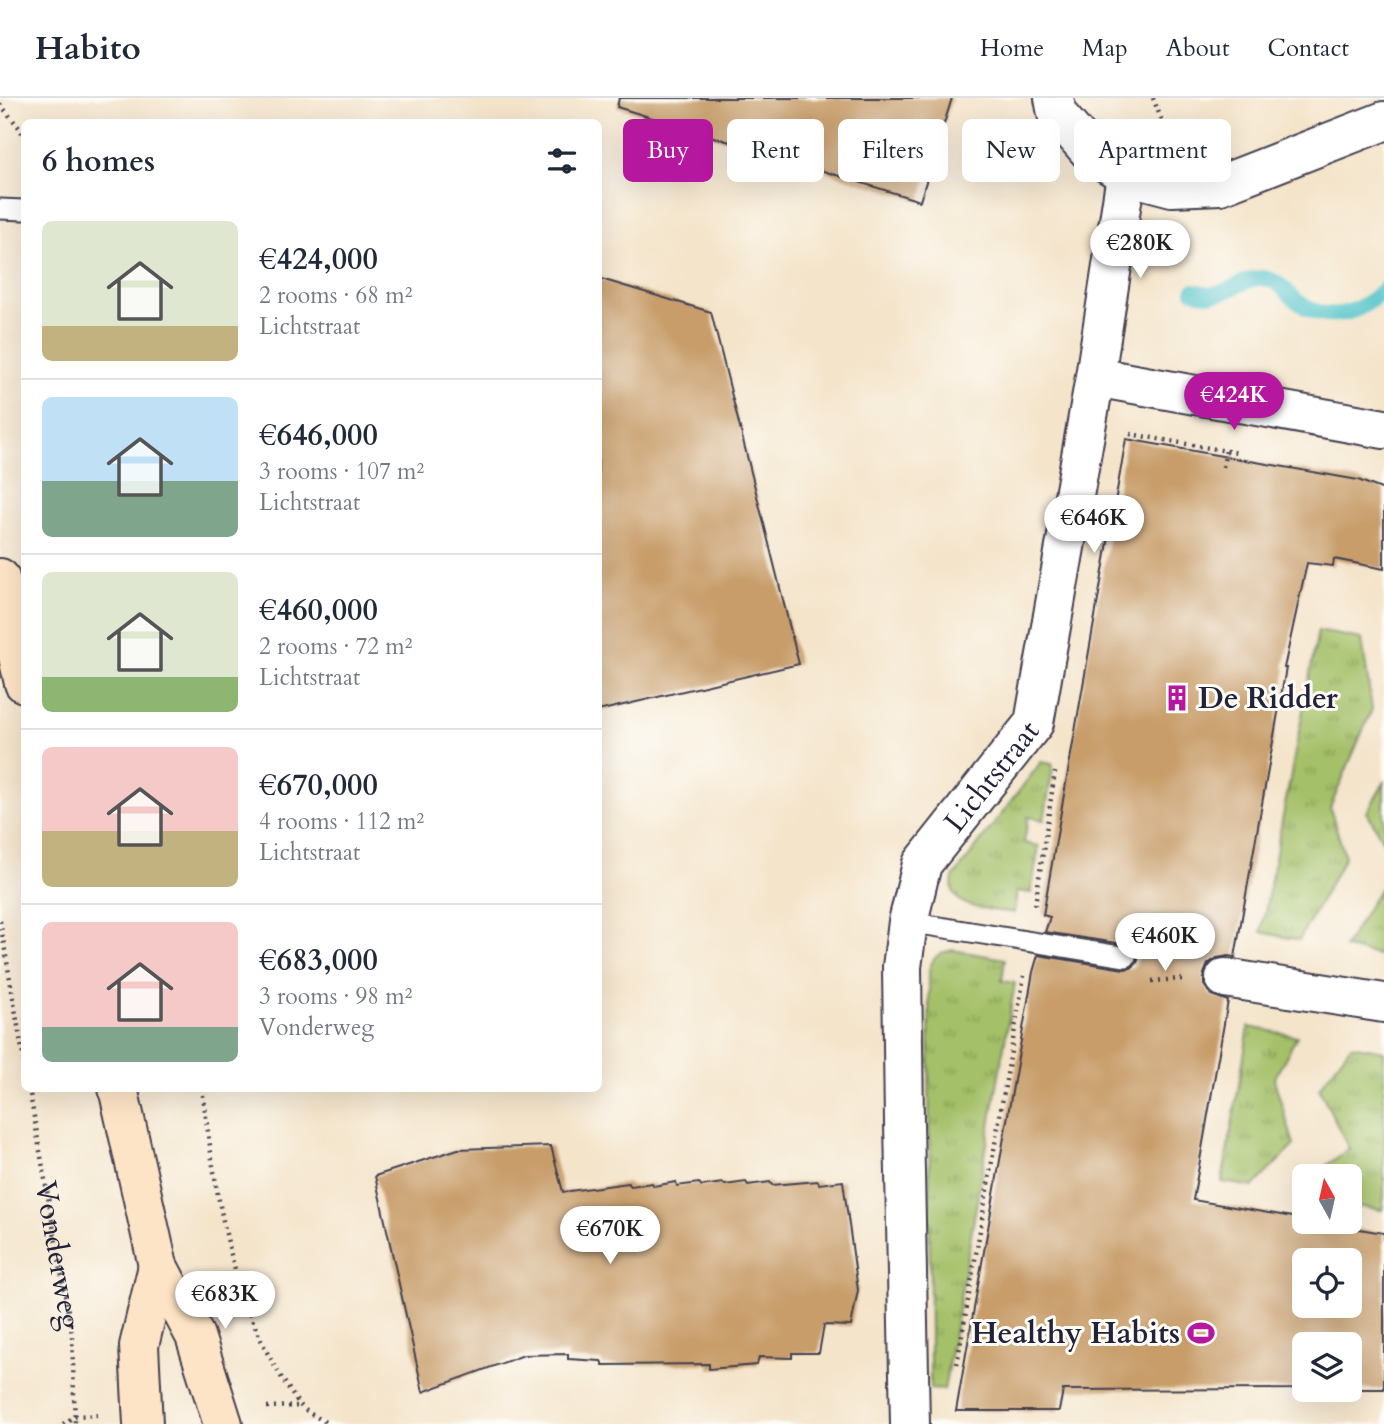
<!DOCTYPE html>
<meta charset="utf-8">
<style>
body{margin:0;font-family:Cardo,serif;background:#f6f6f7;color:#1f2937;height:100vh;display:flex;flex-direction:column;font-size:26px;white-space:nowrap}
*{box-sizing:border-box;margin:0}
p{font-size:23px;color:#747a83}
.icon{flex:none;width:38px;height:38px;fill:none;stroke:currentColor;stroke-width:2;stroke-linecap:round;stroke-linejoin:round}
.map{position:relative;flex:1;overflow:hidden}
.panel{position:absolute;left:21px;top:21px;width:581px;height:973px;display:flex;flex-direction:column;background:#fff;border-radius:10px;box-shadow:0 7px 28px #0002}
.panel>*{flex:none}
.hud{position:absolute;left:623px;top:21px;width:654px;height:63px;display:flex;gap:14px}
.needle{width:46px;rotate:352deg}
.controls{position:absolute;left:1292px;top:1066px;display:grid;gap:14px}
.controls a{display:grid;place-items:center;width:70px;height:70px;border-radius:10px;background:#fff;box-shadow:0 7px 28px #0002;font-size:35px}
.price{position:absolute;translate:-50% -60px;padding:0 16px;border-radius:24px;background:#fff;color:#222;font-size:23px;line-height:46px;filter:drop-shadow(0 2px 4px #0008)}
.price::after{content:'';position:absolute;left:50%;top:42px;width:21px;height:16px;margin-left:-10px;background:inherit;clip-path:polygon(0 0,100% 0,50% 100%)}
.price.selected{background:#b5179e;color:#fff}
ul{padding:0;list-style:none}
li{display:flex;align-items:center;gap:21px;height:175px;padding:0 21px}
li+li{border-top:2px solid #e0e1e3}
li span{display:grid;place-items:center;flex:none;width:196px;height:140px;border-radius:10px;color:#555}
li>.icon{margin-inline-start:auto}
span .icon{width:84px;height:84px;fill:#fffc;stroke-width:1}
li b{font-size:30px}
h2{display:flex;justify-content:space-between;align-items:center;height:84px;padding:0 21px;font-size:30px}
.tag{padding:0 24px;border-radius:10px;background:#fff;box-shadow:0 7px 28px #0002;font-size:24px;line-height:63px}
.tag.selected{background:#b5179e;color:#fff}
header{display:flex;align-items:center;gap:42px;box-sizing:border-box;height:98px;padding:0 35px;background:#fff;border-bottom:2px solid #e0e1e3}
header strong{font-size:33px}
nav{display:flex;gap:38px;margin-inline-start:auto;font-size:24px}
.map>svg:first-child{display:block}
.grass{fill:url(#grass-tufts);stroke:#637151;stroke-width:2}
.lines{fill:none;stroke-linecap:round;stroke-linejoin:round}
.stream{stroke:#55c3ca;stroke-width:16}
.building{fill:#c89d6b;fill-rule:evenodd}
.lane-casing{stroke:#423f50;stroke-width:23}
.street-casing{stroke:#423f50;stroke-width:42}
.secondary-casing{stroke:#423f50;stroke-width:42}
.path{stroke:#423f50;stroke-width:4.5;stroke-dasharray:2 5;stroke-linecap:butt}
.lane{stroke:#fff;stroke-width:19}
.street{stroke:#fff;stroke-width:38}
.secondary{stroke:#fee4c6;stroke-width:38}
.labels{text-anchor:middle;dominant-baseline:central;stroke-width:6;stroke-linejoin:round;paint-order:stroke}
.poi-label{font-size:30px;font-weight:bold;fill:#22223b;stroke:#fdfcf7;text-anchor:start}
.street-label{font-size:30px;fill:#22223b;stroke:#fdfcf7}
</style>
<header>
<strong>Habito</strong>
<nav><a>Home</a><a>Map</a><a>About</a><a>Contact</a></nav>
</header>
<div class="map">
<svg width="1384" height="1326" viewBox="0 0 1384 1326">
<defs>
<pattern id="grass-tufts" width="24" height="20" patternUnits="userSpaceOnUse" patternTransform="scale(1.75)"><rect width="24" height="20" fill="#a4c067"/><path d="M3 7l-1-3M5 7V3M7 7l1-3M15 17l-1-3M17 17v-4M19 17l1-3" fill="none" stroke="#859c56"/></pattern>
</defs>
<rect width="100%" height="100%" fill="#fdfcf7"/>
<filter id="ink" filterUnits="userSpaceOnUse"><feTurbulence type="fractalNoise" baseFrequency=".0143" numOctaves="2"/><feDisplacementMap in="SourceGraphic" scale="14" xChannelSelector="R" yChannelSelector="G"/><feConvolveMatrix kernelMatrix="1 2 1 2 8 2 1 2 1" color-interpolation-filters="sRGB"/></filter>
<filter id="wash" filterUnits="userSpaceOnUse"><feTurbulence type="fractalNoise" baseFrequency=".00686" numOctaves="4" result="noise"/><feDisplacementMap in="SourceGraphic" scale="28" xChannelSelector="R" yChannelSelector="G"/><feGaussianBlur stdDeviation="1.57" result="paint"/><feColorMatrix in="noise" values="0 0 0 0 0 0 0 0 0 0 0 0 0 0 0 0 0 1.4 0 .05"/><feComposite in="paint" operator="in"/></filter>
<g filter="url(#wash)">
<rect width="100%" height="100%" fill="#f4e4ca"/>
<!-- grass -->
<g class="grass">
<path d="M1318 533 1362 541 1372 611 1330 710 1345 759 1299 842 1261 834Z"/>
<path d="M1041 664 1052 666 1053 669 1044 722 1028 719 1024 745 1039 748 1031 795 1017 793 1014 815C991 811 946 813 953 780Z"/>
<path d="M1384 685V745L1367 714Z"/>
<path d="M1384 783V858L1344 850Z"/>
<path d="M953 852 1005 861 1002 883 1015 885 944 1292 930 1291 929 872C933 858 940 854 953 852Z"/>
<path d="M1249 929 1297 938 1274 981 1294 1047 1253 1089 1222 1084Z"/>
<path d="M1351 947 1384 953V1099L1382 1112 1349 1107V1078H1312L1349 1051 1319 990Z"/>
</g>
<g class="lines">
<!-- stream -->
<path class="stream" d="M1194 193C1199 194 1205 196 1210 196 1229 197 1244 179 1262 180 1278 181 1286 194 1297 203 1327 227 1360 216 1384 191"/>
</g>
<g id="blocks">
<!-- building -->
<g class="building">
<path d="M619 0H952L920 103 617 9Z"/>
<path d="M598 180 711 214 799 566 598 613Z"/>
<path d="M1126 341 1358 382 1384 392V471L1334 461 1333 468 1307 465 1284 570H1286L1278 615 1235 859 1228 858 1217 860 1208 866 1204 876V887L1211 897 1228 903 1193 1102 1304 1121V1124H1317L1384 1135V1291H1349V1246H1304V1291L1063 1292 1059 1313H956L1033 874 1038 857 1124 871 1131 870 1136 866 1138 862 1137 854 1133 849 1129 847 1045 834 1050 819 1043 817ZM1304 1162H1349V1208H1304Z"/>
<path d="M551 1048 563 1094 628 1085 631 1088 652 1085 654 1088 676 1084 677 1088 699 1085 702 1088 723 1085 725 1087 746 1084 748 1087 770 1084 772 1087 818 1083 819 1086 843 1083 858 1192 851 1228 824 1227 819 1255H792V1260L759 1259 757 1267 709 1271V1266L603 1267 601 1263 568 1261V1256L524 1257 423 1294 375 1078 458 1051Z"/>
</g>
</g>
</g>
<g filter="url(#ink)">
<use href="#blocks" fill-opacity="0" stroke="#423f50" stroke-width="2"/>
<g class="lines">
<!-- lane casing -->
<g class="lane-casing">
<g id="lane">
<path d="M0 111 24 112"/>
<path d="M908 824 1126 859"/>
</g>
</g>
<!-- street casing -->
<g class="street-casing">
<g id="street">
<path d="M1054 0 1057 16 1090 54 1126 77 1172 89 1220 87 1384 23"/>
<path d="M1095 279 1384 331"/>
<path d="M1225 880 1384 905"/>
<path id="s2" d="M910 1326 904 1024 902 869 908 824 922 766 1034 625 1095 279 1126 77"/>
</g>
</g>
<!-- secondary casing -->
<g class="secondary-casing">
<g id="secondary">
<path d="M0 480 24 585"/>
<path d="M118 990 158 1168 195 1238 223 1326"/>
<path d="M143 1326 139 1248 158 1168"/>
</g>
</g>
<!-- path -->
<g class="path">
<path d="M1153 0 1169 41"/>
<path d="M0 6 21 32 24 41"/>
<path d="M1130 336 1238 355"/>
<path d="M1223 369 1226 352"/>
<path d="M1035 807 1055 674"/>
<path d="M0 823 24 963"/>
<path d="M1160 848 1186 861"/>
<path d="M1152 883 1182 881"/>
<path id="s1" d="M29 990 72 1236 75 1326"/>
<path d="M202 990C215 1087 229 1198 283 1282 289 1290 294 1301 301 1308 308 1316 320 1320 328 1326"/>
<path d="M957 1266 1024 878"/>
<path d="M267 1309 300 1308"/>
<path d="M63 1326 75 1318 97 1317"/>
</g>
<!-- lane -->
<use href="#lane" class="lane"/>
<!-- street -->
<use href="#street" class="street"/>
<!-- secondary -->
<use href="#secondary" class="secondary"/>
</g>
</g>
<!-- icons -->
<defs>
<g id="building-bare" transform="scale(2.1)"><path d="M-4-6H4V6H1V3H-1V6H-4ZM-2.5-4.3h1.7v1.8h-1.7ZM.8-4.3h1.7v1.8H.8ZM-2.5-1h1.7V.8h-1.7ZM.8-1h1.7V.8H.8Z" fill="#b5179e" stroke="#fdfcf7" stroke-width="2.5" paint-order="stroke"/></g>
<g id="stadium-bare" transform="scale(2.1)"><path d="M0-5a6.5 5 0 1 0 0 10a6.5 5 0 1 0 0-10ZM-3.5-1.8h7v3.6h-7Z" fill="#b5179e" stroke="#fdfcf7" stroke-width="2.5" paint-order="stroke"/></g>
</defs>
<g fill-rule="evenodd">
<use href="#building-bare" x="1177" y="600"/>
<use href="#stadium-bare" x="1201" y="1235"/>
</g>
<g class="labels">
<!-- poi labels -->
<g class="poi-label">
<text x="1198" y="600">De Ridder</text>
<text x="1180" y="1235" text-anchor="end">Healthy Habits</text>
</g>
<!-- street labels -->
<g class="street-label">
<text stroke="none"><textPath href="#s2" startOffset="674">Lichtstraat</textPath></text>
<text stroke="none"><textPath href="#s1" startOffset="170">Vonderweg</textPath></text>
</g>
</g>
</svg>
<div class="controls">
<a><svg class="needle" viewBox="-14 -14 28 28"><path d="M0-13l5 13h-10z" fill="#e53935"/><path d="M0 13l5-13h-10z" fill="#747a83"/></svg></a>
<a><svg class="icon" aria-label="locate" viewBox="0 0 24 24"><circle cx="12" cy="12" r="6"/><path d="M12 2v4M12 18v4M2 12h4M18 12h4"/></svg></a>
<a><svg class="icon" aria-label="layers" viewBox="0 0 24 24"><path d="M12 4l9 5-9 5-9-5zM3 14l9 5 9-5"/></svg></a>
</div>
<b class="price" style="left:1140px;top:182px">€280K</b>
<b class="price selected" style="left:1234px;top:334px">€424K</b>
<b class="price" style="left:1094px;top:457px">€646K</b>
<b class="price" style="left:1165px;top:875px">€460K</b>
<b class="price" style="left:610px;top:1168px">€670K</b>
<b class="price" style="left:225px;top:1233px">€683K</b>
<div class="hud">
<a class="tag selected">Buy</a>
<a class="tag">Rent</a>
<a class="tag">Filters</a>
<a class="tag">New</a>
<a class="tag">Apartment</a>
</div>
<section class="panel">
<h2>6 homes<svg class="icon" aria-label="filters" viewBox="0 0 24 24"><path d="M4 7h16M4 17h16"/><circle cx="9" cy="7" r="2"/><circle cx="15" cy="17" r="2"/></svg></h2>
<ul>
<li><span style="background:linear-gradient(#dfe7d0 75%,#c2b280 0)"><svg class="icon" aria-label="home" viewBox="0 0 24 24"><path d="M3 11l9-7 9 7M6 9v11h12V9"/></svg></span><div><b>€424,000</b><p>2 rooms · 68 m²</p><p>Lichtstraat</p></div></li>
<li><span style="background:linear-gradient(#bfe0f5 60%,#7fa58c 0)"><svg class="icon" aria-label="home" viewBox="0 0 24 24"><path d="M3 11l9-7 9 7M6 9v11h12V9"/></svg></span><div><b>€646,000</b><p>3 rooms · 107 m²</p><p>Lichtstraat</p></div></li>
<li><span style="background:linear-gradient(#dfe7d0 75%,#8fb573 0)"><svg class="icon" aria-label="home" viewBox="0 0 24 24"><path d="M3 11l9-7 9 7M6 9v11h12V9"/></svg></span><div><b>€460,000</b><p>2 rooms · 72 m²</p><p>Lichtstraat</p></div></li>
<li><span style="background:linear-gradient(#f6c9c9 60%,#c2b280 0)"><svg class="icon" aria-label="home" viewBox="0 0 24 24"><path d="M3 11l9-7 9 7M6 9v11h12V9"/></svg></span><div><b>€670,000</b><p>4 rooms · 112 m²</p><p>Lichtstraat</p></div></li>
<li><span style="background:linear-gradient(#f6c9c9 75%,#7fa58c 0)"><svg class="icon" aria-label="home" viewBox="0 0 24 24"><path d="M3 11l9-7 9 7M6 9v11h12V9"/></svg></span><div><b>€683,000</b><p>3 rooms · 98 m²</p><p>Vonderweg</p></div></li>
</ul>
</section>
</div>
